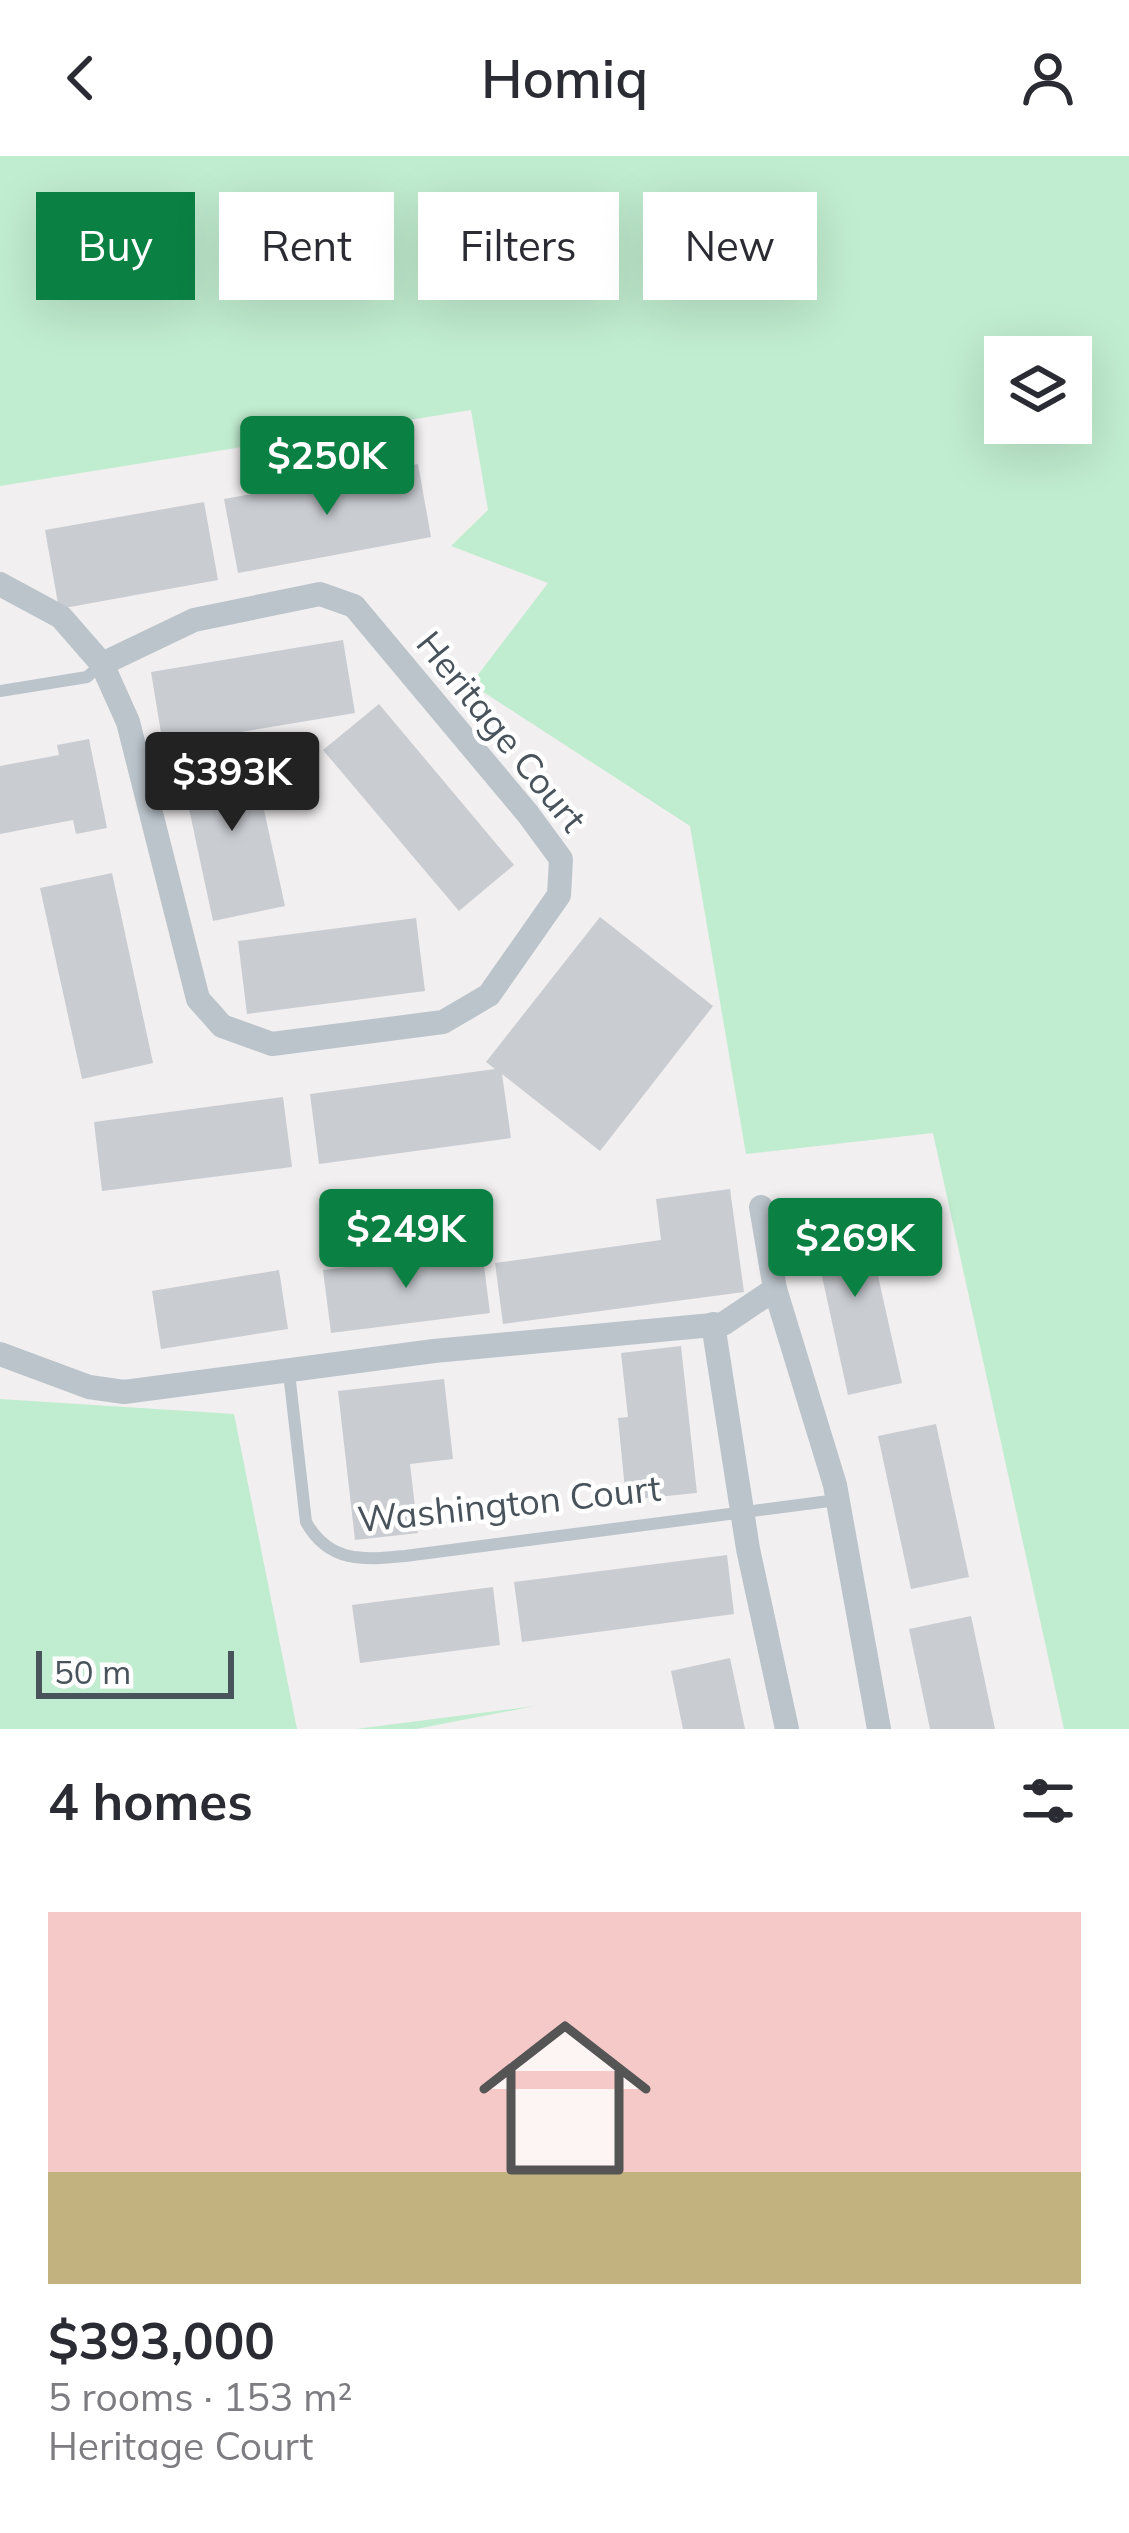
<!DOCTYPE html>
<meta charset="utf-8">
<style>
body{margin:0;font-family:Mulish,sans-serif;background:#f2f2f3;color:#2b2b33;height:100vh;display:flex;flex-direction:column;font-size:45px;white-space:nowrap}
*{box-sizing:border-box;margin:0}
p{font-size:39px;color:#7c7c81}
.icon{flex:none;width:66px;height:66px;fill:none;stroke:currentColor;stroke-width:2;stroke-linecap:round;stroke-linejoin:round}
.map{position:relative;height:1573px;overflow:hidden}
.panel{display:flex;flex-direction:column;background:#fff;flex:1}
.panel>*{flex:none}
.guide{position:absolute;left:36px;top:36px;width:1059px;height:108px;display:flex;gap:24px}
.buttons{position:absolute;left:984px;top:180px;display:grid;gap:24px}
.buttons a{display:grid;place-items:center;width:108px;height:108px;border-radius:0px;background:#fff;box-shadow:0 12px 48px #0002;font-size:60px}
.scale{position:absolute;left:36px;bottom:30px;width:198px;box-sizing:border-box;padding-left:12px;border:6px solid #48535b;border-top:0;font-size:33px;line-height:42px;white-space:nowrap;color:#48535b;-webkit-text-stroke:9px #fff;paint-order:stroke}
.price{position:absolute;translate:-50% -102px;padding:0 27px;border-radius:12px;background:#0b8043;color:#fff;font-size:39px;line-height:78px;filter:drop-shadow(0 3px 6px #0008)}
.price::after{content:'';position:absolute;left:50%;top:72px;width:36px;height:27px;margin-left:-18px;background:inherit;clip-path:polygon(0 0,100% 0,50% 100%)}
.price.selected{background:#222;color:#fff}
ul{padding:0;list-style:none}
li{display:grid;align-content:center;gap:24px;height:636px;padding:0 48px}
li+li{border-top:3px solid #e1e1e2}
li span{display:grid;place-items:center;height:372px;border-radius:0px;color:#555}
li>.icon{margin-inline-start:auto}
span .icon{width:216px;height:216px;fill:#fffc;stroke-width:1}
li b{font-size:51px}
h2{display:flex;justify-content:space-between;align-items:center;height:144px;padding:0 48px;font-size:51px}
.chip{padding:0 42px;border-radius:0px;background:#fff;box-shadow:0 12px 48px #0002;font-size:42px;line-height:108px}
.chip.selected{background:#0b8043;color:#fff}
header{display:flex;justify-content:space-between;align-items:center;height:156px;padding:0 48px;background:#fff;font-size:54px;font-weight:600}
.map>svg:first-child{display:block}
.green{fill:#c0eccf;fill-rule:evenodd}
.building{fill:#c9ccd1}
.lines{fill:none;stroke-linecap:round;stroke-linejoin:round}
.lane{stroke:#bbc4cb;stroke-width:12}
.street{stroke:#bbc4cb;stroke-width:24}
.labels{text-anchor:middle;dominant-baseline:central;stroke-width:9;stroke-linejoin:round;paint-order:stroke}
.street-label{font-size:36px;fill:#48535b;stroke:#fff}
</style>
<header><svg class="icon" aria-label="back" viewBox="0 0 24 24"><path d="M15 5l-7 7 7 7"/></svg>Homiq<svg class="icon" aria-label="person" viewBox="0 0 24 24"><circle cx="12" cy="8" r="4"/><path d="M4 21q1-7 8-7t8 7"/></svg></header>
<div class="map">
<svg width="1129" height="1573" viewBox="0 0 1129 1573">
<rect width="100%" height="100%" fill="#f1efef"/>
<!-- green -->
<g class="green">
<path d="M0 0H1129V1573H1064L933 977 746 998 690 670 471 528 548 427 451 390 488 354 471 254 0 330ZM1071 201V267H1005V201Z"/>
<path d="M0 1243 234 1258 297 1573H0Z"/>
<path d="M535 1550 416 1573H356Z"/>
</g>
<!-- building -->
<g class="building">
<path d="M418 308 431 381 238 417 224 343Z"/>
<path d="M204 346 218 424 59 453 45 374Z"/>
<path d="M343 484 355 557 163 589 151 516Z"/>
<path d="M379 548 514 709 459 755 323 594Z"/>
<path d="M89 583 107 672 76 678 73 664 0 678V610L59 599 57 589Z"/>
<path d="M250 590 285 750 213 765 179 606Z"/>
<path d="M112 717 153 907 82 923 40 732Z"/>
<path d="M600 761 713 850 600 995 502 918 511 982 319 1008 310 938 495 913 486 906Z"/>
<path d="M416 762 425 835 247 858 238 785Z"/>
<path d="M283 941 292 1011 102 1035 94 966Z"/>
<path d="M730 1033 744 1136 503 1168 495 1107 661 1084 656 1043Z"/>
<path d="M862 1049 902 1227 848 1239 809 1061Z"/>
<path d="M482 1094 490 1157 331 1177 323 1114Z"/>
<path d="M279 1114 288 1173 161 1193 152 1135Z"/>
<path d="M681 1190 697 1337 626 1344 618 1262 628 1261 621 1197Z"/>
<path d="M444 1223 453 1303 410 1308 418 1377 355 1384 338 1235Z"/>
<path d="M936 1268 969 1421 911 1433 878 1280Z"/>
<path d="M727 1399 734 1458 522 1486 514 1426Z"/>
<path d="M493 1431 500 1489 360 1507 352 1449Z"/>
<path d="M971 1460 995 1573H930L909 1473Z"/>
<path d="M730 1502 745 1573H683L671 1515Z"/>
</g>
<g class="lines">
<!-- lane -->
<g class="lane">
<path d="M0 535 87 521 102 508"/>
<path d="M289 1217 306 1366C329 1407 363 1404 405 1400L837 1344"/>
</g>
<!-- street -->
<g class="street">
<path d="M0 428 61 461 102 508"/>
<path d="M320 438 354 450 528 658 561 703 559 739 489 839 443 866 272 888 222 870 198 843 128 566 102 508 194 464Z"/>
<path d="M775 1133 835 1329 879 1573"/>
<path d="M713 1168 748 1393 787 1573"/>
<path d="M0 1198 89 1231 124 1236 434 1195 723 1168 775 1133 761 1051"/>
</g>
</g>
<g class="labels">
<!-- street labels -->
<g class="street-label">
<text transform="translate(502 575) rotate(51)">Heritage Court</text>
<text transform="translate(509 1347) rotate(-6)">Washington Court</text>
</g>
</g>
</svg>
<div class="buttons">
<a><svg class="icon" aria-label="layers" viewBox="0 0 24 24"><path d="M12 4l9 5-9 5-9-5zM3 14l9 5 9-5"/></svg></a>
</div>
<div class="scale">50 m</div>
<b class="price" style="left:327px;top:362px">$250K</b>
<b class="price selected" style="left:232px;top:678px">$393K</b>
<b class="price" style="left:406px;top:1135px">$249K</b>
<b class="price" style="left:855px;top:1144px">$269K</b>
<div class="guide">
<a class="chip selected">Buy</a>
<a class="chip">Rent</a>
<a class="chip">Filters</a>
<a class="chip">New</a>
</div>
</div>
<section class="panel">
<h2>4 homes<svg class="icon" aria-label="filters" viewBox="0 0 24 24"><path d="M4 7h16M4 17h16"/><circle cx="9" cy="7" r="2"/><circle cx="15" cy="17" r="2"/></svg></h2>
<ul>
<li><span style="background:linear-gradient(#f6c9c9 70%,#c2b280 0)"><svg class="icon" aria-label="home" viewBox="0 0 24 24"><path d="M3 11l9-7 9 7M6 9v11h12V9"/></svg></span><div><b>$393,000</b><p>5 rooms · 153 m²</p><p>Heritage Court</p></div></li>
</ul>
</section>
